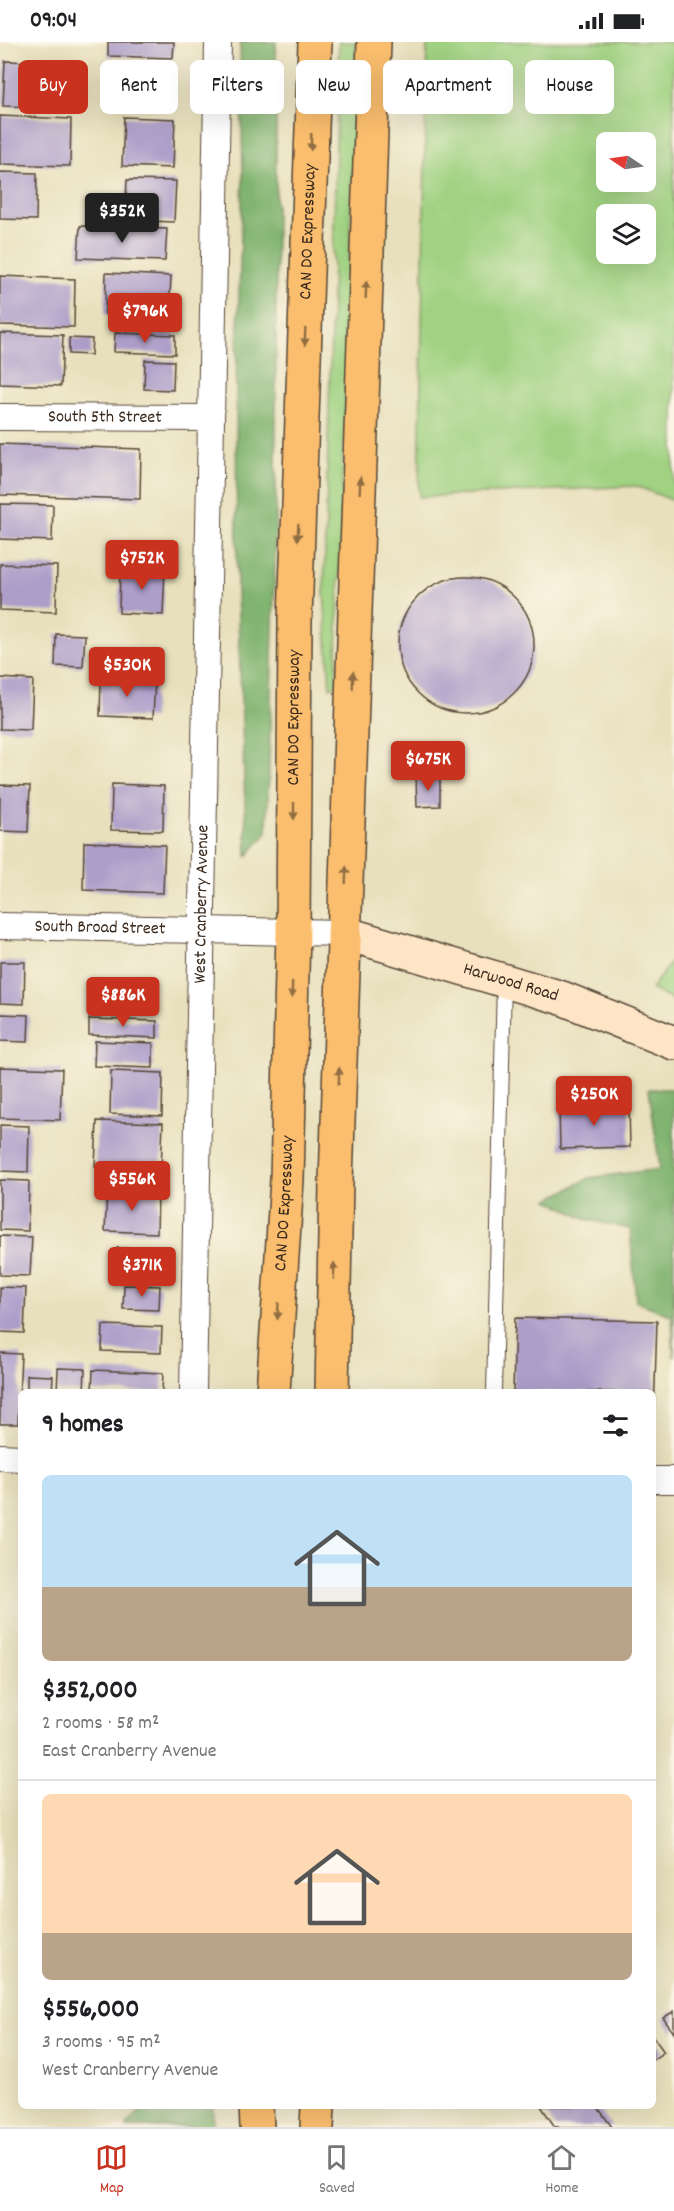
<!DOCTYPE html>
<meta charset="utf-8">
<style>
body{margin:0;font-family:Dekko,sans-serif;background:#f6f6f6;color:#202124;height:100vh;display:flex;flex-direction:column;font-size:22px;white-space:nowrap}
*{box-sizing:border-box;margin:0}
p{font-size:20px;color:#757577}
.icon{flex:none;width:33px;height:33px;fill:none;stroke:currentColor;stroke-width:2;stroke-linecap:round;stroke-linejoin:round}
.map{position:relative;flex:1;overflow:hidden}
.sheet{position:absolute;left:18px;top:1347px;width:638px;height:720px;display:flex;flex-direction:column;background:#fff;border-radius:9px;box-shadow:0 6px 24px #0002}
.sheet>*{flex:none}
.guide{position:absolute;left:18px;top:18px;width:639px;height:54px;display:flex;gap:12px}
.needle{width:39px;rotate:283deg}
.fabs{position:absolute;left:596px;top:90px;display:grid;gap:12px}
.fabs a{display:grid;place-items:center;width:60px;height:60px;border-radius:9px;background:#fff;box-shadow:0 6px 24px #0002;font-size:30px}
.price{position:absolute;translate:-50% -51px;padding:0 14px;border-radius:6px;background:#c8321e;color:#fff;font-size:20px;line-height:39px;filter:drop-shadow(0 2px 3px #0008)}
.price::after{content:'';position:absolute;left:50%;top:36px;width:18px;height:14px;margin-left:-9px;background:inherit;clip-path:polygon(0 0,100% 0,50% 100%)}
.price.selected{background:#222;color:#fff}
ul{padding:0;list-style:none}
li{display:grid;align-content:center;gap:12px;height:318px;padding:0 24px}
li+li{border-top:2px solid #e0e0e0}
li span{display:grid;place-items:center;height:186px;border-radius:9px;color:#555}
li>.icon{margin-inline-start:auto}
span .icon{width:108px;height:108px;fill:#fffc;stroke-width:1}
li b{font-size:26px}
h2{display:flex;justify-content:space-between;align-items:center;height:72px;padding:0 24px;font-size:26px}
.tag{padding:0 21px;border-radius:9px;background:#fff;box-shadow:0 6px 24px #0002;font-size:21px;line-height:54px}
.tag.selected{background:#c8321e;color:#fff}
.status{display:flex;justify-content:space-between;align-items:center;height:42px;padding:0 30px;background:#fff;direction:ltr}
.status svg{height:16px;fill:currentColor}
.menu{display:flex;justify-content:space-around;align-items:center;height:84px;border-top:2px solid #e0e0e0;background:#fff;font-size:16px;color:#757577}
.menu a{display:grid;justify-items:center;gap:3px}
.menu .selected{color:#c8321e}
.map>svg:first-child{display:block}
.green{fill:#a0d282;stroke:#6e7e50;stroke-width:1.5;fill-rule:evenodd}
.forest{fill:#80b470;stroke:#5e6f47;stroke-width:1.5}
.building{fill:#ac9dc9}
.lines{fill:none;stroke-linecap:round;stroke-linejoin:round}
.lane-casing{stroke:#554536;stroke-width:16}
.street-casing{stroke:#554536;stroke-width:28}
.secondary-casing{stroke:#554536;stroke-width:36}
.primary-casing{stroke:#554536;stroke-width:36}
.lane{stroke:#fff;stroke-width:14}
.street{stroke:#fff;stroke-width:26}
.secondary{stroke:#fde5c5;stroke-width:33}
.primary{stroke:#fabe6e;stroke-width:33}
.oneway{fill:#916d42}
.labels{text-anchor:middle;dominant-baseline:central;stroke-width:5;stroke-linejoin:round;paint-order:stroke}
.street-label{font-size:18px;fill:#3b2a1e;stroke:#fcf5e5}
</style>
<div class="status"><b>09:04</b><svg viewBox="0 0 49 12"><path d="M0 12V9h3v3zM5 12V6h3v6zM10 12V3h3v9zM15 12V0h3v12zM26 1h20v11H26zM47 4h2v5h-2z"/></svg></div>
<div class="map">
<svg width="674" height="2085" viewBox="0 0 674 2085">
<rect width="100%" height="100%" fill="#fcf5e5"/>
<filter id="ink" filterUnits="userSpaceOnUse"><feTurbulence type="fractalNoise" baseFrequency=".0167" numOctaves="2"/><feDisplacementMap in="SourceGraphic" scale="12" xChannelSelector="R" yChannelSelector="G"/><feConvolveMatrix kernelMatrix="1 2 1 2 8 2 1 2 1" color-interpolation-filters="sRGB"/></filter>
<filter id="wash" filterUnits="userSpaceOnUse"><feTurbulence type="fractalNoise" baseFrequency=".008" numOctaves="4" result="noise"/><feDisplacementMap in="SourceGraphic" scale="24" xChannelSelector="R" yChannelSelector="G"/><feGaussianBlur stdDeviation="1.35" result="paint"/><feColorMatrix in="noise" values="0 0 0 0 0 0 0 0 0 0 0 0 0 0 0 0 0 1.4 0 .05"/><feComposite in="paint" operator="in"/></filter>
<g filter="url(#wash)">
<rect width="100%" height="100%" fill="#e8e0bc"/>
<!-- green -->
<g class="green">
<path d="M339 0H356L336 644 330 646 324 548Z"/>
<path d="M427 0H674V459L636 444 419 455ZM606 100H645V140H606ZM606 172H645V212H606Z"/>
<path d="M674 916V959L651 947Z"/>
</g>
<!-- forest -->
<g class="forest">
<path d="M240 0H276V485L267 791 247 814 237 549 236 344 243 133Z"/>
<path d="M649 1047H674V1316L672 1274 636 1259 630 1187 585 1177 548 1158 589 1136 660 1127Z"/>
<path d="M144 2064H213V2085H126Z"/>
</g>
<g id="blocks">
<!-- building -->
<g class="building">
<path d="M108 0H174L173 16 108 14Z"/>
<path d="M5 19 67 21 66 66 3 64Z"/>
<path d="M140 29 173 30 172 66 139 65Z"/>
<path d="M0 74 71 77 70 124 0 122Z"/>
<path d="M124 75 175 77 173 126 122 124Z"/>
<path d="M0 130 37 131 36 178 0 177Z"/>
<path d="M127 138 176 139 174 180 125 178Z"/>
<path d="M80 184 167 187 165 219 78 216Z"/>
<path d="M106 231 171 234 169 275 105 272Z"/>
<path d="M0 234 75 237 74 285 0 283Z"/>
<path d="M0 291 63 293 61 344 0 342Z"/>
<path d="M115 291 175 293V312L114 310Z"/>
<path d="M69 296 92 297 91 313 69 312Z"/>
<path d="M145 318 174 319 173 348 144 347Z"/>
<path d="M0 402 141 407 140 457 0 453Z"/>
<path d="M0 462 53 463 52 499 0 497Z"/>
<path d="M0 522 57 524 56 570 0 568Z"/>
<path d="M120 526 165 528 163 573 119 571Z"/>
<circle cx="466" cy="603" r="68"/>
<path d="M56 592 85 593 83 625 55 624Z"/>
<path d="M0 636 33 638 31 688 0 687Z"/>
<path d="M101 636 155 638 153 676 100 674Z"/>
<path d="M416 735H440V764L417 765Z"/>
<path d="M112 742 164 744 163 789 111 788Z"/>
<path d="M0 743 30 744 28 790 0 789Z"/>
<path d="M84 800 165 803 163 851 83 848Z"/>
<path d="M0 920H25L24 962 0 961Z"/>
<path d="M0 972 29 973 28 1000 0 999Z"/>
<path d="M89 977 157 979V996L89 993Z"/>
<path d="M95 999 153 1001V1026L94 1024Z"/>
<path d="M0 1025 62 1027 60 1078 0 1076Z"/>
<path d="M111 1029 163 1031 162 1074 110 1072Z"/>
<path d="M629 1063 630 1105 560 1107 559 1064Z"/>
<path d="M97 1079 163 1081 161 1127 95 1125Z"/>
<path d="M0 1083 29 1084 28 1130 0 1129Z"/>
<path d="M0 1138 29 1139 28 1189 0 1188Z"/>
<path d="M107 1149 158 1151 157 1191 105 1189Z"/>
<path d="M0 1194 32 1195 30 1234 0 1233Z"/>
<path d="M117 1206 151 1207 150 1239 116 1238Z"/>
<path d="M124 1243 160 1244 159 1268 123 1267Z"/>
<path d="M0 1245 26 1246 24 1291 0 1290Z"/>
<path d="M515 1276 657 1279 654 1374H652V1350H513Z"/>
<path d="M103 1283 162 1285 161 1311 102 1309Z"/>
<path d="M0 1311 21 1312 18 1382H0Z"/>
<path d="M58 1326 85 1327 84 1350H57Z"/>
<path d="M93 1328 163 1331 162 1350H92Z"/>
<path d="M27 1333 53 1334 52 1350H27Z"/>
<path d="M674 1969V1991L663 1976Z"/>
<path d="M652 1993 664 2010 652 2018Z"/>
<path d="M541 2064H597L612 2085H555Z"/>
</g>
</g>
</g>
<g filter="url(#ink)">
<use href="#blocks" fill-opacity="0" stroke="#554536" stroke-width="1.5"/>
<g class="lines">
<!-- lane casing -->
<g class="lane-casing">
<path id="lane" d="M494 1350 504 939"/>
</g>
<!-- street casing -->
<g class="street-casing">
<g id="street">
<path id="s1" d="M0 375 211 376"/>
<path id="s2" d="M0 884 344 891"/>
<path id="s3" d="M193 1350 218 0"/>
<path d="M0 1415 21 1416"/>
<path d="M652 1438H674"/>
</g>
</g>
<!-- secondary casing -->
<g class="secondary-casing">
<g id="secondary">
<path id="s4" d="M344 891 562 956 674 1001"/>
</g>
</g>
<!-- primary casing -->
<g class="primary-casing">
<g id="primary">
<path id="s5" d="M273 1350 287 1138 293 889 295 578 315 0"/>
<path d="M332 1350 336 1140 374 0"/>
<path d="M256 2064 257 2085"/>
<path d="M317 2085 318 2064"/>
</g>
</g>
<!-- lane -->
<use href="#lane" class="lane"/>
<!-- street -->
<use href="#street" class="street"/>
<!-- secondary -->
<use href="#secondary" class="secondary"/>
<!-- primary -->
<use href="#primary" class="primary"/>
</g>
<!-- one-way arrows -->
<defs><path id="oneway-solid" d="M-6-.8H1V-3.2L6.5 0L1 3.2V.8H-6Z" transform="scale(1.5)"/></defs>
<g class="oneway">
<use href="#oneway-solid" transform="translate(311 100) rotate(92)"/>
<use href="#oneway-solid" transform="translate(366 248) rotate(-88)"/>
<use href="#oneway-solid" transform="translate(305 295) rotate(92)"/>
<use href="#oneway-solid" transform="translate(360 443) rotate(-88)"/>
<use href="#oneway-solid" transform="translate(298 490) rotate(92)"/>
<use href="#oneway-solid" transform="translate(353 638) rotate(-88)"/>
<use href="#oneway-solid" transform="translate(294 769) rotate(90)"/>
<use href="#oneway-solid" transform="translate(346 833) rotate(-88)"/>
<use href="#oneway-solid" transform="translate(292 948) rotate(91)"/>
<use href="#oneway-solid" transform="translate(339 1034) rotate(-88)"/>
<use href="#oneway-solid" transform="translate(334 1229) rotate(-89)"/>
<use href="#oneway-solid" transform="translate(278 1269) rotate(94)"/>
</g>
</g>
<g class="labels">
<!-- street labels -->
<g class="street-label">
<text stroke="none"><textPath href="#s5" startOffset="1161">CAN DO Expressway</textPath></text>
<text stroke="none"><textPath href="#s1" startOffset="105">South 5th Street</textPath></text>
<text stroke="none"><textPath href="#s5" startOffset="675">CAN DO Expressway</textPath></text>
<text stroke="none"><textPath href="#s3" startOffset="488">West Cranberry Avenue</textPath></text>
<text stroke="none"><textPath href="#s2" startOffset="100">South Broad Street</textPath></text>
<text stroke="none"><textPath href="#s4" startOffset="174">Harwood Road</textPath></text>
<text stroke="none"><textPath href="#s5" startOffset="189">CAN DO Expressway</textPath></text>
</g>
</g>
</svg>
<div class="fabs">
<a><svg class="needle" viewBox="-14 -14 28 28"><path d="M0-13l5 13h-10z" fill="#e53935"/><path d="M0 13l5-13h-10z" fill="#757577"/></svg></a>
<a><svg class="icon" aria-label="layers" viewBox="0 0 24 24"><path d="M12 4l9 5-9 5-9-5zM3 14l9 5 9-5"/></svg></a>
</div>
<b class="price selected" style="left:122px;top:202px">$352K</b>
<b class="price" style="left:145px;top:302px">$796K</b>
<b class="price" style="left:142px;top:549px">$752K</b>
<b class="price" style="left:127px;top:656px">$530K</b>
<b class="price" style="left:428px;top:750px">$675K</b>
<b class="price" style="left:123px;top:986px">$886K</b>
<b class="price" style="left:594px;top:1085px">$250K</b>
<b class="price" style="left:132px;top:1170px">$556K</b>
<b class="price" style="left:142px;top:1256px">$371K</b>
<div class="guide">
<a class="tag selected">Buy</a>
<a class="tag">Rent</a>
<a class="tag">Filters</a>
<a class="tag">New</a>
<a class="tag">Apartment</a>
<a class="tag">House</a>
</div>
<section class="sheet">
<h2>9 homes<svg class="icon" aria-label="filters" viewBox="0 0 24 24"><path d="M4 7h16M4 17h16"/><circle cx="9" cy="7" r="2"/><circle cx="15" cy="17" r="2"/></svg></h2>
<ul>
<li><span style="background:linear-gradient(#bfe0f5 60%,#b9a48a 0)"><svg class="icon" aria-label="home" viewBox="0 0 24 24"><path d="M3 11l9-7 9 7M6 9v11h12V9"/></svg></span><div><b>$352,000</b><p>2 rooms · 58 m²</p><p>East Cranberry Avenue</p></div></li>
<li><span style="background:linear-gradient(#ffd9b3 75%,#b9a48a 0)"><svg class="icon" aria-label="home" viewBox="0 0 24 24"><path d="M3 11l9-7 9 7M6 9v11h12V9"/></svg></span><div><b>$556,000</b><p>3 rooms · 95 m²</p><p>West Cranberry Avenue</p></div></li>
</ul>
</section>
</div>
<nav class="menu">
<a class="selected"><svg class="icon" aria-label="map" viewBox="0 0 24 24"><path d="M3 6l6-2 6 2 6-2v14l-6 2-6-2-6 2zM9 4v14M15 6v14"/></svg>Map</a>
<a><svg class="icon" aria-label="saved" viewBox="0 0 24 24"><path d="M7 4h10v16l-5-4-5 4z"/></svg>Saved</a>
<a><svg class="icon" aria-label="home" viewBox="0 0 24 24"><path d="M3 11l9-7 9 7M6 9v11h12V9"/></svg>Home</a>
</nav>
